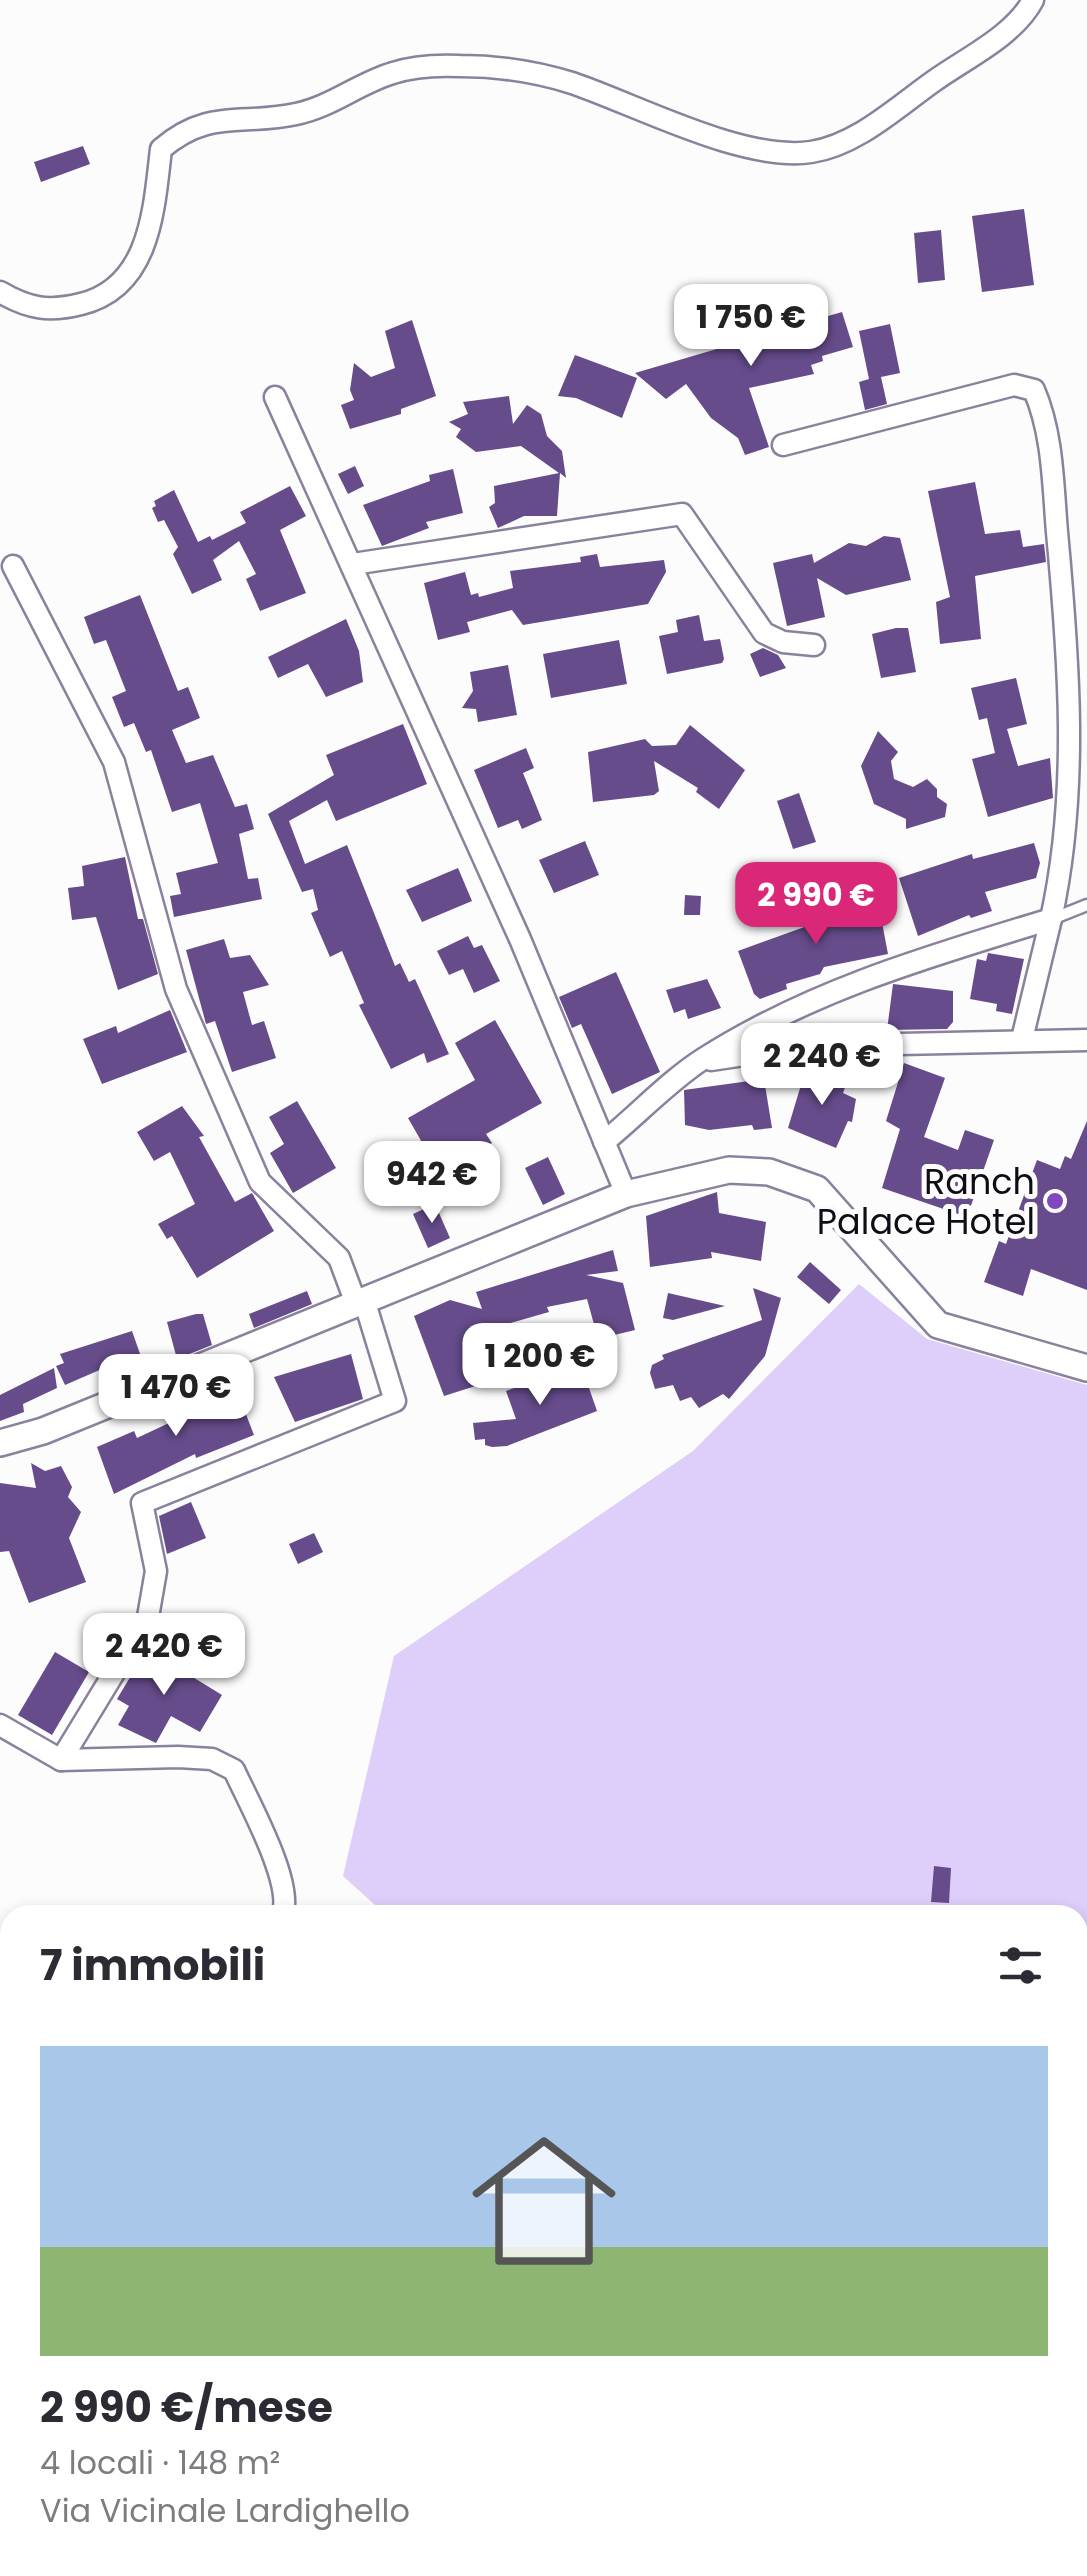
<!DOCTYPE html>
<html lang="it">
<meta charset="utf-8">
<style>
body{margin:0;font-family:Poppins,sans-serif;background:#f2f2f3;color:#2b2b33;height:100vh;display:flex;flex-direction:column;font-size:38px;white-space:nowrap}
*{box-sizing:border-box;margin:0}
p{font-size:32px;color:#7c7c81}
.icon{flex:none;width:55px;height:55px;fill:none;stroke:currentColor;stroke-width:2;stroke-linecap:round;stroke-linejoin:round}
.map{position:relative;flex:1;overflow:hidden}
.details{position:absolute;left:0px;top:1905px;width:1088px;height:672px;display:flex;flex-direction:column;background:#fff;border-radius:30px 30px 0 0;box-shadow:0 5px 15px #0003}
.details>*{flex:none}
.price{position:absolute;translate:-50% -85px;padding:0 22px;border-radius:20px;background:#fff;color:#222;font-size:32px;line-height:65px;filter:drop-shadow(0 2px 5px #0008)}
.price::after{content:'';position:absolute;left:50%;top:60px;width:30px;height:22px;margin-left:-15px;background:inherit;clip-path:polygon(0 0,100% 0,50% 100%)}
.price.selected{background:#db2777;color:#fff}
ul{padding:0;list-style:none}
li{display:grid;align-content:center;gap:20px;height:530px;padding:0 40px}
li span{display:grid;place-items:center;height:310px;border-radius:0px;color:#555}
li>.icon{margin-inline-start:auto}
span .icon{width:180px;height:180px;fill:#fffc;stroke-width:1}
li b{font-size:42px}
h2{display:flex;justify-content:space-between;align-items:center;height:120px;padding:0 40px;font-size:42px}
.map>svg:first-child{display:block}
.green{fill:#decefa}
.building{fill:#664c8b}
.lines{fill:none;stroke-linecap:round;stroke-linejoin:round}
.service-casing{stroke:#8b819c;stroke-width:15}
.minor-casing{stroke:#8b819c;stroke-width:25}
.tertiary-casing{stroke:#8b819c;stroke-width:30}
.service{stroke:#fff;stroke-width:10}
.minor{stroke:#fff;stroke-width:20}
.tertiary{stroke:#fff;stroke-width:25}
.poi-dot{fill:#7f48bf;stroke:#fcfcfc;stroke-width:4}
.labels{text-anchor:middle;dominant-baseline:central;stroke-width:10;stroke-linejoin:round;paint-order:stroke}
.poi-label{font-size:35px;fill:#100c16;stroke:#fcfcfc;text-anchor:end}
</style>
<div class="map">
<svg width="1087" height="2576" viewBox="0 0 1087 2576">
<rect width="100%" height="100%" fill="#fcfcfc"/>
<!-- green -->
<path class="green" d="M859 1284 927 1339 1087 1385V2356L1078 2350V1915H386L343 1876 394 1656 693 1451Z"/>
<!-- building -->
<g class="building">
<path d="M83 146 90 164 41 182 34 162Z"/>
<path d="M1024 209 1034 285 982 292 972 216Z"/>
<path d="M941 230 945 280 918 283 914 233Z"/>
<path d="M797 312 800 324 842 312 853 347 822 356 823 361 811 365 814 374 749 388 769 447 745 455 738 438 711 418 686 384 666 399 635 373 744 341 739 324Z"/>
<path d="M412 320 436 396 401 409V414L350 429 341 405 354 400 350 390 354 363 371 377 395 368 385 331Z"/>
<path d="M890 324 900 373 881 377 887 404 865 410 859 382 869 379 859 331Z"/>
<path d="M575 355 637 378 622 418 576 398 558 396Z"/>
<path d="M509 396 513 424 527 405 541 414 547 436 562 451 566 478 560 473 557 516H524L498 528 489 507 495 503 494 486 559 473 521 446 476 452 456 437 461 429 449 422 468 414 463 402Z"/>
<path d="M355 466 364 486 348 494 338 474Z"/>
<path d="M453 469 463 513 426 522 429 528 382 546 363 505 430 481 429 475Z"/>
<path d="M975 482 985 534 1020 530 1023 547 1044 544 1046 562 975 576 981 639 940 644 936 602 950 597 928 491Z"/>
<path d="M290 486 306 516 280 530 306 593 260 611 246 579 256 574 239 541 213 560 222 580 192 594 173 554 178 547 164 520 158 522 152 508 156 506 154 501 174 490 198 542 210 536 212 540 246 523 240 512Z"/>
<path d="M884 536 900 538 911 580 846 595 817 578 825 617 787 626 773 563 812 554 814 563 849 543 866 546Z"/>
<path d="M597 554 600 567 664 560 666 572 648 604 523 625 512 610 467 622 470 632 438 640 424 583 465 572 471 595 478 593 479 597 513 588 510 571 581 562 580 557Z"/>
<path d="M140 595 178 691 188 687 200 718 172 730 186 763 213 755 235 807 247 804 254 829 239 834 248 879 258 878 262 899 174 917 170 896 181 894 176 873 218 863 200 803 172 812 151 750 146 752 134 723 124 727 112 697 126 691 106 640 94 644 84 617Z"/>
<path d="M699 615 704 641 720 639 724 659 722 663 667 674 659 636 678 632 676 620Z"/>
<path d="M346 619 359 651 363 682 326 697 308 664 278 678 268 657Z"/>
<path d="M896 628H908L916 672 881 678 872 634Z"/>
<path d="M619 640 627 684 551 698 543 654Z"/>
<path d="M763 648 778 655 786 668 760 677 750 654Z"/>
<path d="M508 665 517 715 478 722 476 709 462 708 473 691 470 672Z"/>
<path d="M1016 678 1027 724 1007 729 1018 766 1050 758 1053 798 988 817 972 759 995 753 987 718 979 720 971 688Z"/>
<path d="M403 724 427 784 336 821 327 800 289 821 305 864 347 845 395 966 400 963 409 982 415 979 449 1054 427 1063 424 1053 391 1069 359 1005 364 1003 342 951 330 957 311 913 318 910 313 889 302 892 268 814 334 775 326 755Z"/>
<path d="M690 725 745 770 719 809 696 792 698 788 654 761 659 791 654 795 593 802 588 752 645 739 652 746 676 745Z"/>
<path d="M878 731 898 752 891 761 894 779 913 787 927 779 937 789V797L947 804 945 817 906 829V819L874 804 861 766Z"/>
<path d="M526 748 534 768 523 773 542 820 522 829 518 820 498 828 474 770Z"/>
<path d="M799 793 816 842 793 849 777 801Z"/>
<path d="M585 841 599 875 554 893 539 860Z"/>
<path d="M1034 843 1040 863 1036 878 985 892 992 911 971 918 969 915 918 936 899 878 972 854 973 859Z"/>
<path d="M125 857 138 919H143L158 974 118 990 96 917 72 920 68 888 84 886 82 866Z"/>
<path d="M458 868 472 901 422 922 406 890Z"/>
<path d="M685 895 701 896 700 915H684Z"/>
<path d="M869 895 873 913 880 912 888 954 824 967 820 974 786 984 787 989 760 999 754 994 738 951 821 921 819 909Z"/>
<path d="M468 936 474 948 482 945 500 981 474 993 463 969 449 975 437 951Z"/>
<path d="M224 939 230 958 250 955 269 985 243 992 252 1025 264 1021 276 1058 232 1072 215 1021 206 1024 186 950Z"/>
<path d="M988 953 1024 959 1012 1014 996 1011 997 1004 970 999 977 959 986 961Z"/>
<path d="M616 972 660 1072 612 1094 581 1024 572 1028 559 997Z"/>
<path d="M707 979 721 1008 688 1019 685 1009 674 1013 666 990Z"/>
<path d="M893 984 953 991V1022L947 1029 887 1030Z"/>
<path d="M170 1010 187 1052 102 1084 83 1039 116 1026 118 1033Z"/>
<path d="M495 1020 542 1103 486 1134 492 1143 439 1172 408 1118 475 1080 455 1043Z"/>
<path d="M904 1063 945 1078 924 1137 958 1150 965 1130 994 1140 967 1217 882 1188 900 1129 886 1121Z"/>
<path d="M807 1065 847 1082 843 1093 856 1099 852 1122 848 1121 836 1148 788 1128Z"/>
<path d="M764 1079 772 1128 754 1130 752 1125 709 1130 685 1125 684 1090Z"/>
<path d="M297 1101 336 1168 293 1193 270 1153 284 1144 269 1117Z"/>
<path d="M182 1106 204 1136 199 1137 235 1202 252 1193 274 1231 197 1278 172 1236 167 1239 158 1224 195 1204 170 1152 154 1161 137 1132Z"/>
<path d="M1087 1121V1290L1031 1269 1023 1296 984 1282 999 1241 1006 1244 1037 1160 1060 1169 1065 1156 1071 1159Z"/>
<path d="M548 1157 565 1194 543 1205 525 1168Z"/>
<path d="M717 1192 719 1213 766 1222 761 1261 711 1252 712 1258 650 1267 646 1216Z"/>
<path d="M435 1204 450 1238 428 1248 413 1214Z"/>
<path d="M613 1250 618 1271 586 1275 623 1283 635 1330 598 1339 587 1299 547 1307 549 1312 466 1336 485 1383 444 1396 414 1316 450 1300 482 1309 476 1292Z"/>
<path d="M810 1262 841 1290 829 1304 797 1277Z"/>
<path d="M753 1288 781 1298 765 1356 729 1399 723 1394 699 1408 691 1397 680 1401 673 1385 655 1389 650 1373 652 1365 664 1359 662 1355 762 1320Z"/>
<path d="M307 1291 312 1304 254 1328 249 1314Z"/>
<path d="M668 1293 725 1306 673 1320 663 1318Z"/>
<path d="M196 1314H203L212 1345 177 1359 167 1322Z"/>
<path d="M132 1331 145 1368 125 1376 118 1362 65 1385 56 1366 64 1363 60 1354Z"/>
<path d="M351 1354 363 1399 295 1422 274 1377Z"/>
<path d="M581 1365 597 1411 507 1446 492 1447 485 1445V1439L475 1440 473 1423 516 1419 506 1391Z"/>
<path d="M54 1368 57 1388 23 1404 24 1412 0 1421V1395Z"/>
<path d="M191 1391 194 1398 211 1402 237 1391 254 1435 196 1458 195 1454 114 1494 97 1447 134 1431 137 1438 169 1423 162 1403Z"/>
<path d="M31 1463 45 1471 61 1466 72 1487 68 1497 81 1512 69 1538 86 1582 29 1603 9 1551 0 1552V1483L36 1488Z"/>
<path d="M191 1502 206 1538 167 1554 159 1516Z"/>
<path d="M314 1533 323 1552 298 1564 289 1544Z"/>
<path d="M147 1649 222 1695 200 1732 171 1716 156 1743 118 1725 129 1706 117 1699Z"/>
<path d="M55 1652 89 1672 52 1735 18 1715Z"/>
<path d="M934 1866 951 1868 949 1903 931 1902Z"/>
</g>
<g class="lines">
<!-- service casing -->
<g class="service-casing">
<path id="service" d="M1052 919 1087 905"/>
</g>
<!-- minor casing -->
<g class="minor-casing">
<g id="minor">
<path d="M0 292C29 309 49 312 81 304 151 287 154 208 161 149 209 108 241 126 296 114 331 107 359 83 393 73 414 66 439 65 460 66 497 66 537 72 572 83 637 105 743 162 811 152 857 145 897 107 934 81 966 58 1014 36 1033 0"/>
<path d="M275 397 520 939 626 1194"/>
<path d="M353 564 682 514 764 633 783 642 814 645"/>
<path d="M13 566 114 762 176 989 260 1182 339 1258 357 1306"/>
<path d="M1022 1039 1051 919"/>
<path d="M711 1060 805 1046 1087 1040"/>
<path d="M604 1142C635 1117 670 1080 703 1059 811 990 930 956 1051 919 1079 792 1069 661 1057 532 1053 485 1053 434 1034 390L1014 385 783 445"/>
<path d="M0 1725 61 1760 178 1757 212 1759 234 1770C248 1801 295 1885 282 1915"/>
<path d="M61 1760 148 1617 156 1571 142 1503 395 1401 365 1303"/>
<path d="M1078 2055 1087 2058"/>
<path d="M0 2179 10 2168"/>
<path d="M0 2424 10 2445"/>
<path d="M372 2568 378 2576"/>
<path d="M1053 2576 1054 2568"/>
</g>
</g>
<!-- tertiary casing -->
<g class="tertiary-casing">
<path id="tertiary" d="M0 1443 43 1431 626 1194 729 1170 769 1172 817 1189 938 1325 1087 1368"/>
</g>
<!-- service -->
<use href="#service" class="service"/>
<!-- minor -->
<use href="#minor" class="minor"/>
<!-- tertiary -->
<use href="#tertiary" class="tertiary"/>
</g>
<!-- markers -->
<circle class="poi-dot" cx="1055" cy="1201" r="10"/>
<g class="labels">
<!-- poi labels -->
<g class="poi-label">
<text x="1035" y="1181">Ranch<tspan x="1035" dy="40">Palace Hotel</tspan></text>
</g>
</g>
</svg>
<b class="price" style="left:751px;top:369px">1 750 €</b>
<b class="price selected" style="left:816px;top:947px">2 990 €</b>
<b class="price" style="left:822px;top:1108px">2 240 €</b>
<b class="price" style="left:432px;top:1226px">942 €</b>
<b class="price" style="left:540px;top:1408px">1 200 €</b>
<b class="price" style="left:176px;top:1439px">1 470 €</b>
<b class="price" style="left:164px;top:1698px">2 420 €</b>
<section class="details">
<h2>7 immobili<svg class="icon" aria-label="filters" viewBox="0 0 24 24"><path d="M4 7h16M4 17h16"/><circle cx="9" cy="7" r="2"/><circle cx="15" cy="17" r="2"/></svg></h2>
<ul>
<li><span style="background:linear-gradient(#a9c7e8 65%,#8fb573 0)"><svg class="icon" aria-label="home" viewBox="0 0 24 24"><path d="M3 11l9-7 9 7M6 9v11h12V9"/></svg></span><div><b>2 990 €/mese</b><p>4 locali · 148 m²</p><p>Via Vicinale Lardighello</p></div></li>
</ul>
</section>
</div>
